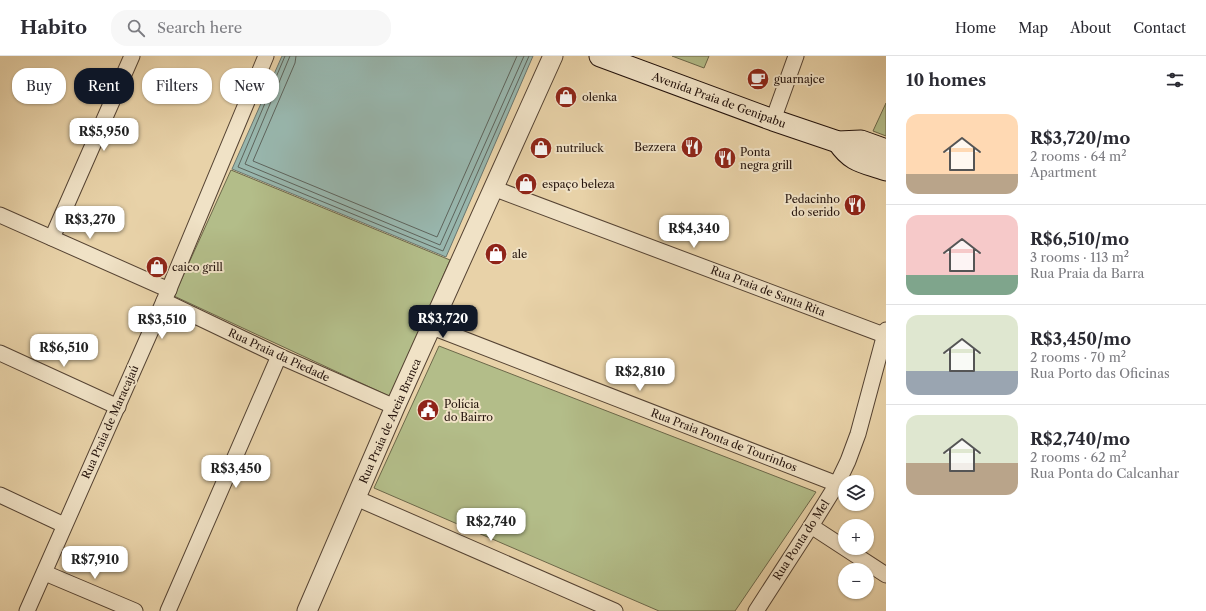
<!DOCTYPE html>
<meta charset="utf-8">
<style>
body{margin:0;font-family:"Libre Caslon Text",serif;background:#f7f7f7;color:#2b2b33;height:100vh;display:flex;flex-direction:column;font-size:15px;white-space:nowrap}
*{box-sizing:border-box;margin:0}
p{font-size:13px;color:#7c7c81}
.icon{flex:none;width:22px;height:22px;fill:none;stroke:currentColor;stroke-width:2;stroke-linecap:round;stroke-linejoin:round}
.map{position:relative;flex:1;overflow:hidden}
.details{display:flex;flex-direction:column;background:#fff;width:320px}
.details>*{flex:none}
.top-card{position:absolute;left:12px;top:12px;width:380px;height:36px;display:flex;gap:8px}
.tools{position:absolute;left:838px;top:419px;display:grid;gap:8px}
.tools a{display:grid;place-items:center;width:36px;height:36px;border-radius:50%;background:#fff;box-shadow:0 1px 3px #0004;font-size:20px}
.price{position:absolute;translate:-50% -34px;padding:0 9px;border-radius:8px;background:#fff;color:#222;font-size:13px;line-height:26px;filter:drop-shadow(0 1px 2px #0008)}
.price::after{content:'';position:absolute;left:50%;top:24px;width:12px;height:9px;margin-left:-6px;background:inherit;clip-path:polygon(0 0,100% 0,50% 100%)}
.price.on{background:#111827;color:#fff}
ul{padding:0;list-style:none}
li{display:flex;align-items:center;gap:12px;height:100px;padding:0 20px}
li+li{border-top:1px solid #e1e1e2}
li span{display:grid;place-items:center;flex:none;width:112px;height:80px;border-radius:12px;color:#555}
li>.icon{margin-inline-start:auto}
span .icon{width:48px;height:48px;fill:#fffc;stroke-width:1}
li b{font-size:17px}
h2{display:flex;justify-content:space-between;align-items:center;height:48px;padding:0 20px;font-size:17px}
.tag{padding:0 14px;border-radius:16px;background:#fff;box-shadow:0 1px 3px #0004;font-size:14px;line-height:36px}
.tag.on{background:#111827;color:#fff}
header{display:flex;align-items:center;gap:24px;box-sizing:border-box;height:56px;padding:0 20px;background:#fff;border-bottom:1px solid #e1e1e2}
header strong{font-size:19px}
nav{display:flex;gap:22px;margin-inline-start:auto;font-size:14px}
.search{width:280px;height:36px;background:#f7f7f7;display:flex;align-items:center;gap:10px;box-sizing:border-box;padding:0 14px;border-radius:16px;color:#7c7c81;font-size:15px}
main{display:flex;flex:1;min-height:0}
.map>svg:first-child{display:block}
.green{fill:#b3bd89;stroke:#6c684a}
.water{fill:#98b6ad;stroke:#6a756d}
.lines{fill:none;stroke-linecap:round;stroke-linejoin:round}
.shore{stroke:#5e645c;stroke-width:1}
.minor-casing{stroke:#554333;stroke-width:17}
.tertiary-casing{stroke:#554333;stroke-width:21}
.secondary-casing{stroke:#24130c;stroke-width:23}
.minor{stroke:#f0e2c6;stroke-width:15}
.tertiary{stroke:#f0e2c6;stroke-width:19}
.secondary{stroke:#f0e2c6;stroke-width:21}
.labels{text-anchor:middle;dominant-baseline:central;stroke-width:4;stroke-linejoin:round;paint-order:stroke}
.poi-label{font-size:11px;fill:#24130c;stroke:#f0e2c6;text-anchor:start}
.street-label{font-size:11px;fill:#24130c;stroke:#f0e2c6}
</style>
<header>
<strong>Habito</strong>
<div class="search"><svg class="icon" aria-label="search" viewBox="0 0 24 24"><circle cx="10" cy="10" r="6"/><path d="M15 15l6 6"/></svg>Search here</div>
<nav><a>Home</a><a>Map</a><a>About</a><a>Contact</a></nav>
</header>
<main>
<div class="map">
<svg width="886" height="555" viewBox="0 0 886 555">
<rect width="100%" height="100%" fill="#e8d2a8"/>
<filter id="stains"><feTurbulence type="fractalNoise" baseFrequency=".005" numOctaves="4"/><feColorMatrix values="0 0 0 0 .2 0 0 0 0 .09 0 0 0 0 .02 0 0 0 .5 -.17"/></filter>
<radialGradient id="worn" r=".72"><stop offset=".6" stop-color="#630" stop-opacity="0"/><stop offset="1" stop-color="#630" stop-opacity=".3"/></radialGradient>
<!-- green -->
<g class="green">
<path d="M672 0H709L704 12Z"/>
<path d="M886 47V80L873 75Z"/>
<path d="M231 114 450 204 391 341 174 240Z"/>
<path d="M439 290 816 436 735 555H659L374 432Z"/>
</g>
<!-- water -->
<path class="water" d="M282 0H533L446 201 232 113Z"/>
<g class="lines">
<!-- shore -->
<g class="shore">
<path d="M285 0 238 111 443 195 529 0"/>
<path d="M290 0 245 108 440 189 524 0"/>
<path d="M296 0 295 7 253 105 437 181 517 0"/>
</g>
<!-- minor casing -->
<g class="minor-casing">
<g id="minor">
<path d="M773 64 796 0"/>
<path d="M493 132 884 279"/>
<path d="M0 159 169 234"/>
<path d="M52 182 132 0"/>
<path d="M164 245 279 300 395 351"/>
<path d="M432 271 837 428"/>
<path d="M0 297 118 351"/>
<path d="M0 439 64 469"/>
<path d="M356 442 615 555"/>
<path d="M811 470 886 519"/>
<path d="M45 517 135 555"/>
<path d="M27 555 164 245 266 0"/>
<path d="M168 555 279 300"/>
<path d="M756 555 811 470 837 428 848 405 858 378 886 274"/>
</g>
</g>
<!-- tertiary casing -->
<g class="tertiary-casing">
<path id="tertiary" d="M307 555 395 351 553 0"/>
</g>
<!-- secondary casing -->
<g class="secondary-casing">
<g id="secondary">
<path d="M600 0 773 64 838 86 861 85 886 94"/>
<path d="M838 86C852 107 864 106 886 114"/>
</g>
</g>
<!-- minor -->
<use href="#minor" class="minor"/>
<!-- tertiary -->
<use href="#tertiary" class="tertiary"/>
<!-- secondary -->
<use href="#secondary" class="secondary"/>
</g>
<!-- icons -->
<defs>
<g id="cafe-disc" transform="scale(1.15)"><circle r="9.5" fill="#8f2418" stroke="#f0e2c6"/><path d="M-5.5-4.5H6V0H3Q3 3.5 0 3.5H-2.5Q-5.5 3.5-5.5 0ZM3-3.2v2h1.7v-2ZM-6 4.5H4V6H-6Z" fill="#fff"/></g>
<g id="shop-disc" transform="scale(1.15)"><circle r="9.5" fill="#8f2418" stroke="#f0e2c6"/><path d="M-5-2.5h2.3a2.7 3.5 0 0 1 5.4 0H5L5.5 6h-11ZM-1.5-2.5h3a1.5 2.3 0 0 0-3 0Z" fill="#fff"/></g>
<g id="restaurant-disc" transform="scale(1.15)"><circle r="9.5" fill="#8f2418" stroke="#f0e2c6"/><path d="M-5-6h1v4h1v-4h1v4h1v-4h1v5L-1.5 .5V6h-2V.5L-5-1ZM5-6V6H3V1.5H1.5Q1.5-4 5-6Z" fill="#fff"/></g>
<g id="civic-disc" transform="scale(1.15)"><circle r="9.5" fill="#8f2418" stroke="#f0e2c6"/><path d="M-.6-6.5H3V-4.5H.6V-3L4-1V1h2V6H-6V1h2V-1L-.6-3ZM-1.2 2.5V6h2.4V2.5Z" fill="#fff"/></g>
</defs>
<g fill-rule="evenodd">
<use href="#cafe-disc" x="758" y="23"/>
<use href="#shop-disc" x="566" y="41"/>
<use href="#restaurant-disc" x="692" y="91"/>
<use href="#shop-disc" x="541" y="92"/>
<use href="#restaurant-disc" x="725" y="102"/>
<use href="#shop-disc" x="526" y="128"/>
<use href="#restaurant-disc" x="855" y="149"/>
<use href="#shop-disc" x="496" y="198"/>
<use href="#shop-disc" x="157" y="211"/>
<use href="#civic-disc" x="428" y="354"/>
</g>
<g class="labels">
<!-- poi labels -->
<g class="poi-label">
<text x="774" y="23">guarnajce</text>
<text x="582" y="41">olenka</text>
<text x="676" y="91" text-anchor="end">Bezzera</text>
<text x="556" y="92">nutriluck</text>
<text x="740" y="96">Ponta<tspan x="740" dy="13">negra grill</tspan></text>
<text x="542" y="128">espaço beleza</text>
<text x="840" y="143" text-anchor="end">Pedacinho<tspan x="840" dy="13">do serido</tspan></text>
<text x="512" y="198">ale</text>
<text x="172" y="211">caico grill</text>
<text x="444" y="348">Polícia<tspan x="444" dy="13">do Bairro</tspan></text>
</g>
<!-- street labels -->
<g class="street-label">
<text transform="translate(719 44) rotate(20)">Avenida Praia de Genipabu</text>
<text transform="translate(768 235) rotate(21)">Rua Praia de Santa Rita</text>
<text transform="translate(279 299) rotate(25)">Rua Praia da Piedade</text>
<text transform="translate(390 365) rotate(-66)">Rua Praia de Areia Branca</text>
<text transform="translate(110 366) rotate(-66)">Rua Praia de Maracajaú</text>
<text transform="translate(724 384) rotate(21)">Rua Praia Ponta de Tourinhos</text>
<text transform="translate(801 484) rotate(-57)">Rua Ponta do Mel</text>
</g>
</g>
<rect width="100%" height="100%" filter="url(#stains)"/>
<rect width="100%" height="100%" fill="url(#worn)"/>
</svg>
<div class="tools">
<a><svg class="icon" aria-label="layers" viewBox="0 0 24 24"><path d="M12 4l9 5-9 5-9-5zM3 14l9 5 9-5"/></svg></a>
<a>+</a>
<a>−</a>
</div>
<b class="price" style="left:104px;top:96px">R$5,950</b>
<b class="price" style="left:90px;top:184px">R$3,270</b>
<b class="price" style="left:694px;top:193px">R$4,340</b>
<b class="price on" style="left:443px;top:283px">R$3,720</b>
<b class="price" style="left:162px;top:284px">R$3,510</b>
<b class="price" style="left:64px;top:312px">R$6,510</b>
<b class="price" style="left:640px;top:336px">R$2,810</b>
<b class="price" style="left:236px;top:433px">R$3,450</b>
<b class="price" style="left:491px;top:486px">R$2,740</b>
<b class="price" style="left:95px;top:524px">R$7,910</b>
<div class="top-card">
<a class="tag">Buy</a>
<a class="tag on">Rent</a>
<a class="tag">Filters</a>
<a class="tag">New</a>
</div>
</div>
<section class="details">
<h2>10 homes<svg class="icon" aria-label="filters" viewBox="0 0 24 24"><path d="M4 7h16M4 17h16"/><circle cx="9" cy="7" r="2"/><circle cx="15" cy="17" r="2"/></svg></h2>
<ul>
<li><span style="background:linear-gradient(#ffd9b3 75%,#b9a48a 0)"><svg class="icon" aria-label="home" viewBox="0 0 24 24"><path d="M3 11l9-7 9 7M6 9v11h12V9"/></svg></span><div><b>R$3,720/mo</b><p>2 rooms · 64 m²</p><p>Apartment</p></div></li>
<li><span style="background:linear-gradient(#f6c9c9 75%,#7fa58c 0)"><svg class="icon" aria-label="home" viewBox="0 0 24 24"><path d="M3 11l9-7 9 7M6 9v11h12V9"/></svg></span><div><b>R$6,510/mo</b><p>3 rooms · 113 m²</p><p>Rua Praia da Barra</p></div></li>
<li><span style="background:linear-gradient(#dfe7d0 70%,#9aa5b1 0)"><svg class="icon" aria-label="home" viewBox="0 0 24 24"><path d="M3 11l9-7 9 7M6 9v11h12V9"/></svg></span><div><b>R$3,450/mo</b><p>2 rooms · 70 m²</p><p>Rua Porto das Oficinas</p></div></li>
<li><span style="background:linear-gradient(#dfe7d0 60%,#b9a48a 0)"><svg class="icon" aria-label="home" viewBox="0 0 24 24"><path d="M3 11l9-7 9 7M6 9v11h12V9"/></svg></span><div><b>R$2,740/mo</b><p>2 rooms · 62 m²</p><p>Rua Ponta do Calcanhar</p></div></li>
</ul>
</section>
</main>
